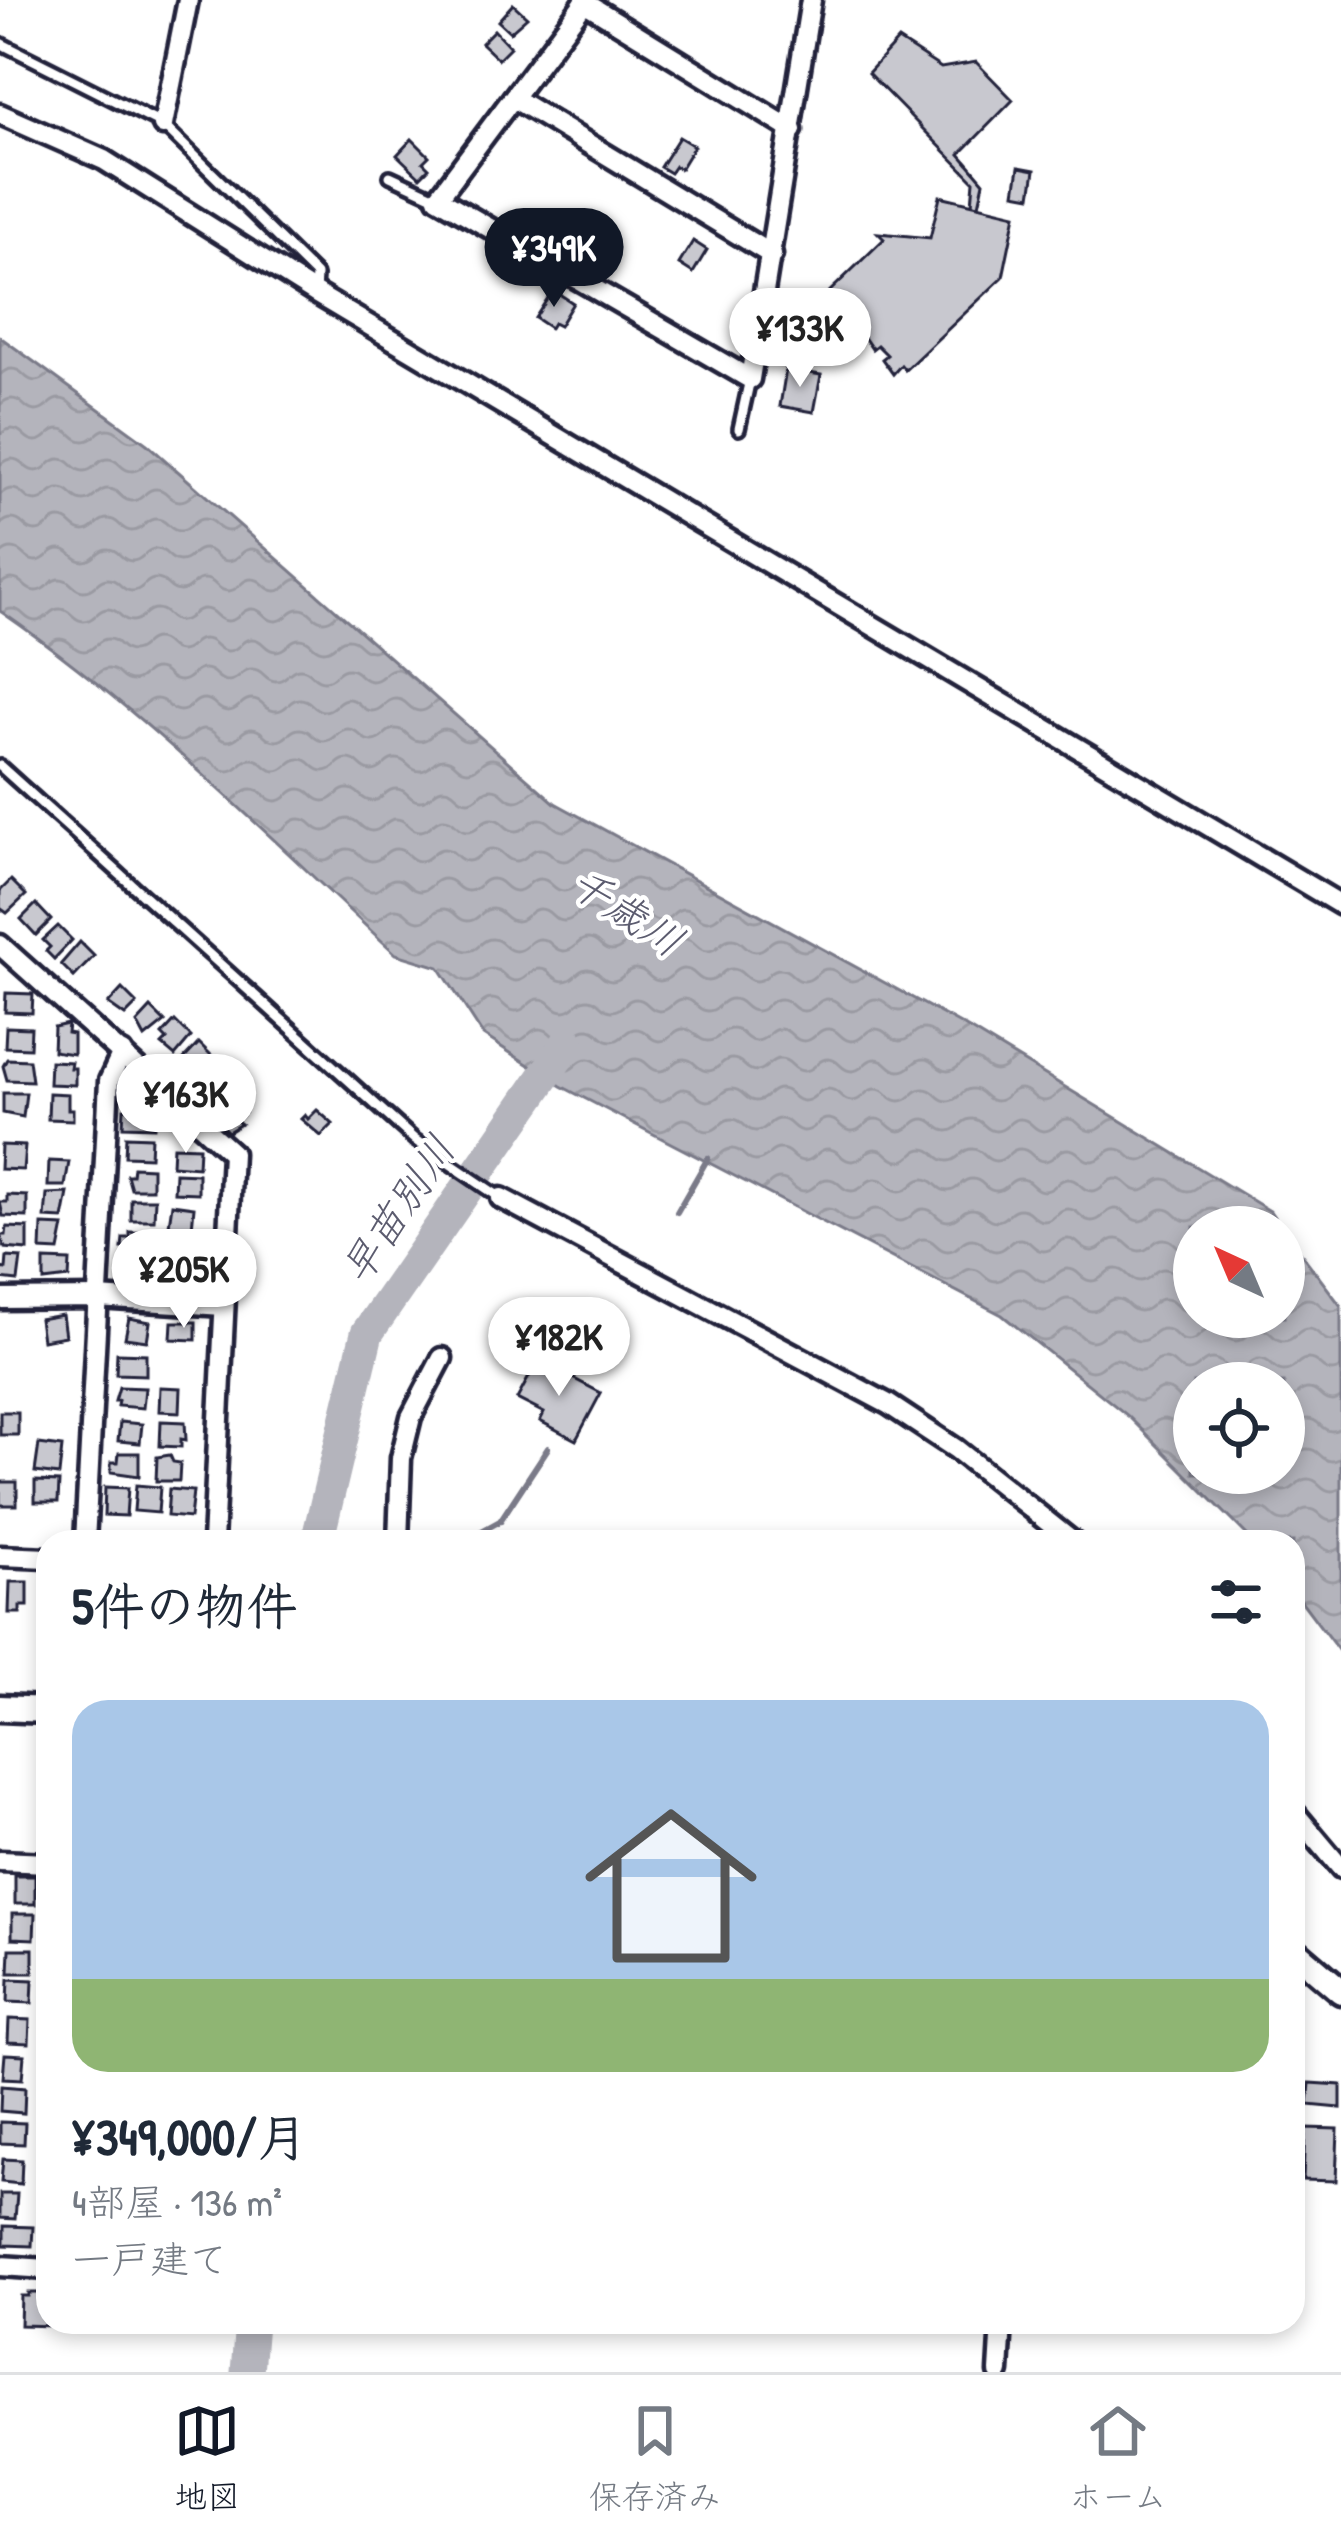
<!DOCTYPE html>
<html lang="ja">
<meta charset="utf-8">
<style>
body{margin:0;font-family:"Patrick Hand","Klee One",sans-serif;background:#f2f2f3;color:#1f2937;height:100vh;display:flex;flex-direction:column;font-size:45px;white-space:nowrap}
*{box-sizing:border-box;margin:0}
p{font-size:39px;color:#747a83}
.icon{flex:none;width:66px;height:66px;fill:none;stroke:currentColor;stroke-width:2;stroke-linecap:round;stroke-linejoin:round}
.map{position:relative;flex:1;overflow:hidden}
.side{position:absolute;left:36px;top:1530px;width:1269px;height:804px;display:flex;flex-direction:column;background:#fff;border-radius:36px;box-shadow:0 6px 18px #0003}
.side>*{flex:none}
.needle{width:78px;rotate:316deg}
.controls{position:absolute;left:1173px;top:1206px;display:grid;gap:24px}
.controls a{display:grid;place-items:center;width:132px;height:132px;border-radius:50%;background:#fff;box-shadow:0 6px 18px #0003;font-size:60px}
.price{position:absolute;translate:-50% -102px;padding:0 27px;border-radius:42px;background:#fff;color:#222;font-size:39px;line-height:78px;filter:drop-shadow(0 3px 6px #0008)}
.price::after{content:'';position:absolute;left:50%;top:72px;width:36px;height:27px;margin-left:-18px;background:inherit;clip-path:polygon(0 0,100% 0,50% 100%)}
.price.active{background:#111827;color:#fff}
ul{padding:0;list-style:none}
li{display:grid;align-content:center;gap:24px;height:636px;padding:0 36px}
li+li{border-top:3px solid #e0e1e3}
li span{display:grid;place-items:center;height:372px;border-radius:36px;color:#555}
li>.icon{margin-inline-start:auto}
span .icon{width:216px;height:216px;fill:#fffc;stroke-width:1}
li b{font-size:51px}
h2{display:flex;justify-content:space-between;align-items:center;height:144px;padding:0 36px;font-size:51px}
.dock{display:flex;justify-content:space-around;align-items:center;height:168px;border-top:3px solid #e0e1e3;background:#fff;font-size:33px;color:#747a83}
.dock a{display:grid;justify-items:center;gap:6px}
.dock .active{color:#111827}
.map>svg:first-child{display:block}
.water{fill:url(#water-waves);stroke:#7a7a88;stroke-width:3;fill-rule:evenodd}
.lines{fill:none;stroke-linecap:round;stroke-linejoin:round}
.stream{stroke:#7a7a88;stroke-width:6}
.river{stroke:#b4b4bc;stroke-width:33}
.building{fill:#c8c8cf;stroke:#22223b;stroke-width:3}
.lane-casing{stroke:#22223b;stroke-width:18}
.street-casing{stroke:#22223b;stroke-width:27}
.secondary-casing{stroke:#22223b;stroke-width:33}
.lane{stroke:#fff;stroke-width:9}
.street{stroke:#fff;stroke-width:18}
.secondary{stroke:#fff;stroke-width:24}
.labels{text-anchor:middle;dominant-baseline:central;stroke-width:9;stroke-linejoin:round;paint-order:stroke}
.water-label{font-size:42px;font-style:italic;fill:#5c5c6f;stroke:#fff}
</style>
<div class="map">
<svg width="1341" height="2372" viewBox="0 0 1341 2372">
<defs>
<pattern id="water-waves" width="16" height="10" patternUnits="userSpaceOnUse" patternTransform="scale(3)"><rect width="16" height="10" fill="#b4b4bc"/><path d="M0 5q4-4 8 0t8 0" fill="none" stroke="#9a9aa2"/></pattern>
</defs>
<rect width="100%" height="100%" fill="#fff"/>
<filter id="ink" filterUnits="userSpaceOnUse"><feTurbulence type="fractalNoise" baseFrequency=".00833" numOctaves="2"/><feDisplacementMap in="SourceGraphic" scale="24" xChannelSelector="R" yChannelSelector="G"/><feConvolveMatrix kernelMatrix="1 2 1 2 8 2 1 2 1" color-interpolation-filters="sRGB"/></filter>
<g filter="url(#ink)">
<!-- water -->
<path class="water" d="M0 337 147 444 555 803 964 1026 1270 1211 1281 1227H1194V1317H1284V1231L1341 1306V1654L1293 1590V1542H1254L1128 1416 1002 1315 561 1086 483 1035 439 967 396 954C268 836 144 710 0 611ZM1194 1383H1284V1473H1194Z"/>
<g class="lines">
<!-- stream -->
<g class="stream">
<path d="M677 1212 708 1158"/>
<path d="M319 1530 437 1542"/>
<path d="M462 1542 500 1521 548 1448"/>
</g>
<!-- river -->
<g class="river">
<path d="M317 1542 367 1333 568 1042"/>
<path d="M247 2372 251 2322"/>
</g>
</g>
<!-- building -->
<g class="building">
<path d="M513 4 527 17 510 32 498 21Z"/>
<path d="M494 30 510 47 498 59 481 43Z"/>
<path d="M898 40 941 68 976 62 1013 100 960 154 984 182 979 205 972 204 974 181 868 73Z"/>
<path d="M679 137 694 146 680 169 675 166 670 173 660 167Z"/>
<path d="M412 139 429 156 423 162 429 168 420 177 397 155Z"/>
<path d="M1019 167 1035 170 1031 196 1015 193Z"/>
<path d="M940 196 1016 214 1003 277 905 370 901 365 893 374 882 359 887 355 877 345 872 349 846 311 838 320 826 304 832 299 827 294 884 239 878 233 930 238Z"/>
<path d="M693 241 707 250 693 273 679 264Z"/>
<path d="M553 290 573 303 559 326 553 323 550 328 535 318Z"/>
<path d="M786 369 821 375 814 412 780 406Z"/>
<path d="M11 880 26 895 7 913 0 908V891Z"/>
<path d="M36 904 51 920 36 935 21 919Z"/>
<path d="M58 926 72 940 54 959 46 951 50 947 43 940Z"/>
<path d="M80 942 94 956 74 977 61 964Z"/>
<path d="M122 989 137 1004 125 1016 108 1004Z"/>
<path d="M6 993 33 994 32 1013 5 1012Z"/>
<path d="M151 1008 165 1022 145 1038 137 1023Z"/>
<path d="M175 1021 191 1037 175 1056 162 1045 167 1040 162 1035Z"/>
<path d="M68 1024 67 1033 73 1034V1054L53 1051 54 1027Z"/>
<path d="M6 1027 31 1028 30 1048 5 1047Z"/>
<path d="M199 1043 215 1059 197 1076 182 1061Z"/>
<path d="M7 1059 29 1060 32 1081 7 1080 3 1066Z"/>
<path d="M50 1061 71 1062 70 1068H75V1085L49 1084Z"/>
<path d="M3 1093H26L23 1117 3 1113Z"/>
<path d="M49 1093 68 1094V1109H73V1120L48 1119Z"/>
<path d="M233 1102 245 1113 237 1121 241 1124 228 1132 216 1120Z"/>
<path d="M136 1104 155 1109 154 1127 123 1126 124 1108 136 1109Z"/>
<path d="M317 1110 333 1124 321 1136 301 1119 305 1115 308 1119Z"/>
<path d="M126 1136 151 1137 150 1157 125 1156Z"/>
<path d="M1 1145 25 1146 23 1170 0 1169Z"/>
<path d="M173 1146 199 1147 198 1167 172 1165Z"/>
<path d="M49 1161 69 1162 65 1186H48Z"/>
<path d="M133 1167 152 1168V1189H131L127 1175H132Z"/>
<path d="M175 1173 198 1174V1193L174 1192Z"/>
<path d="M68 1193 63 1219 45 1218 47 1194Z"/>
<path d="M7 1195 27 1196V1217L3 1216 0 1202H7Z"/>
<path d="M131 1199H155L154 1220H131Z"/>
<path d="M172 1204 194 1207 192 1228 169 1225Z"/>
<path d="M42 1225 64 1226 59 1251 41 1250Z"/>
<path d="M7 1227 28 1228V1250L5 1248 0 1235H6Z"/>
<path d="M130 1232 150 1233 149 1253 128 1252V1248H122L123 1238H130Z"/>
<path d="M171 1236 191 1237 190 1257 170 1256Z"/>
<path d="M7 1257 21 1258 18 1281 0 1279V1268L6 1269Z"/>
<path d="M44 1260 70 1261 69 1278 44 1281Z"/>
<path d="M130 1263 153 1264V1280H127Z"/>
<path d="M168 1263 189 1264 191 1291 167 1285Z"/>
<path d="M62 1315 65 1336 42 1340 39 1319Z"/>
<path d="M129 1318 150 1322 147 1341 125 1338Z"/>
<path d="M172 1322H196V1340L171 1339Z"/>
<path d="M117 1353 146 1354V1375L116 1374Z"/>
<path d="M538 1360 601 1393 576 1440 540 1421 544 1413 517 1399Z"/>
<path d="M119 1387 145 1388 143 1408 117 1406 118 1401H115Z"/>
<path d="M160 1387 181 1388 180 1412 159 1411Z"/>
<rect x="0" y="1412" width="18" height="23"/>
<path d="M161 1421 185 1422 186 1440 181 1439V1447L160 1446Z"/>
<path d="M120 1422 142 1424 140 1443 118 1441Z"/>
<path d="M39 1444 62 1447 59 1475 35 1472Z"/>
<path d="M119 1453H139V1476L111 1472V1462H118Z"/>
<path d="M170 1455 173 1462 180 1463 179 1481H156L157 1457Z"/>
<path d="M35 1481 59 1482 58 1502H35Z"/>
<rect x="0" y="1482" width="17" height="23"/>
<path d="M136 1485 160 1487 158 1513 134 1511Z"/>
<path d="M105 1487 128 1488 126 1516 104 1515Z"/>
<path d="M169 1489 193 1491 190 1518 167 1516Z"/>
<path d="M10 1582H28V1606H20V1613H9Z"/>
<rect x="15" y="1876" width="20" height="28"/>
<path d="M12 1914H35L34 1939 12 1938Z"/>
<path d="M10 1949H33V1973H9Z"/>
<path d="M9 1979 33 1980 32 2003 8 2002Z"/>
<path d="M9 2019 30 2020 29 2043 8 2042Z"/>
<path d="M5 2054 24 2055 22 2079 3 2078Z"/>
<path d="M1310 2083 1341 2085V2108L1308 2105Z"/>
<path d="M1 2086 25 2088 24 2113 0 2111Z"/>
<path d="M0 2122 25 2123 24 2144 0 2143Z"/>
<path d="M1305 2128 1338 2129 1336 2181 1303 2180Z"/>
<path d="M3 2159 22 2160 21 2184 1 2182Z"/>
<path d="M0 2194H17L15 2219 0 2218Z"/>
<path d="M4 2226 33 2227 32 2246 4 2245Z"/>
<path d="M28 2293H44L43 2297 48 2298V2322H55V2326L20 2325 21 2296H28Z"/>
</g>
<g class="lines">
<!-- lane casing -->
<g class="lane-casing">
<g id="lane">
<path d="M0 43 163 125 316 275 315 293"/>
<path d="M390 176 438 198"/>
<path d="M739 429 750 379"/>
<path d="M0 766 415 1140 501 1198"/>
</g>
</g>
<!-- street casing -->
<g class="street-casing">
<g id="street">
<path d="M586 0 438 198 750 379 811 0"/>
<path d="M584 2 792 130"/>
<path d="M513 98 772 255"/>
<path d="M0 114 104 160 315 293 1341 905"/>
<path d="M163 125 188 0"/>
<path d="M0 945 232 1153 213 1542"/>
<path d="M501 1198 888 1404 956 1449 1073 1542"/>
<path d="M0 1299 98 1298 224 1306"/>
<path d="M85 1542 109 1081 122 1053"/>
<path d="M398 1542 401 1458 411 1417 442 1358"/>
<path d="M0 1556 48 1558"/>
<path d="M1293 1811 1341 1868"/>
<path d="M0 1861 48 1863"/>
<path d="M0 2266 48 2269"/>
<path d="M999 2372 1002 2322"/>
</g>
</g>
<!-- secondary casing -->
<g class="secondary-casing">
<g id="secondary">
<path d="M0 1708 48 1710"/>
<path d="M1293 1950 1341 1991"/>
</g>
</g>
<!-- lane -->
<use href="#lane" class="lane"/>
<!-- street -->
<use href="#street" class="street"/>
<!-- secondary -->
<use href="#secondary" class="secondary"/>
</g>
</g>
<g class="labels">
<!-- water labels -->
<g class="water-label">
<text transform="translate(627 911) rotate(33)">千歳川</text>
<text transform="translate(397 1209) rotate(-56)">早苗別川</text>
</g>
</g>
</svg>
<div class="controls">
<a><svg class="needle" viewBox="-14 -14 28 28"><path d="M0-13l5 13h-10z" fill="#e53935"/><path d="M0 13l5-13h-10z" fill="#747a83"/></svg></a>
<a><svg class="icon" aria-label="locate" viewBox="0 0 24 24"><circle cx="12" cy="12" r="6"/><path d="M12 2v4M12 18v4M2 12h4M18 12h4"/></svg></a>
</div>
<b class="price active" style="left:554px;top:310px">¥349K</b>
<b class="price" style="left:800px;top:390px">¥133K</b>
<b class="price" style="left:186px;top:1156px">¥163K</b>
<b class="price" style="left:184px;top:1331px">¥205K</b>
<b class="price" style="left:559px;top:1399px">¥182K</b>
<section class="side">
<h2>5件の物件<svg class="icon" aria-label="filters" viewBox="0 0 24 24"><path d="M4 7h16M4 17h16"/><circle cx="9" cy="7" r="2"/><circle cx="15" cy="17" r="2"/></svg></h2>
<ul>
<li><span style="background:linear-gradient(#a9c7e8 75%,#8fb573 0)"><svg class="icon" aria-label="home" viewBox="0 0 24 24"><path d="M3 11l9-7 9 7M6 9v11h12V9"/></svg></span><div><b>¥349,000/月</b><p>4部屋 · 136 m²</p><p>一戸建て</p></div></li>
</ul>
</section>
</div>
<nav class="dock">
<a class="active"><svg class="icon" aria-label="map" viewBox="0 0 24 24"><path d="M3 6l6-2 6 2 6-2v14l-6 2-6-2-6 2zM9 4v14M15 6v14"/></svg>地図</a>
<a><svg class="icon" aria-label="saved" viewBox="0 0 24 24"><path d="M7 4h10v16l-5-4-5 4z"/></svg>保存済み</a>
<a><svg class="icon" aria-label="home" viewBox="0 0 24 24"><path d="M3 11l9-7 9 7M6 9v11h12V9"/></svg>ホーム</a>
</nav>
